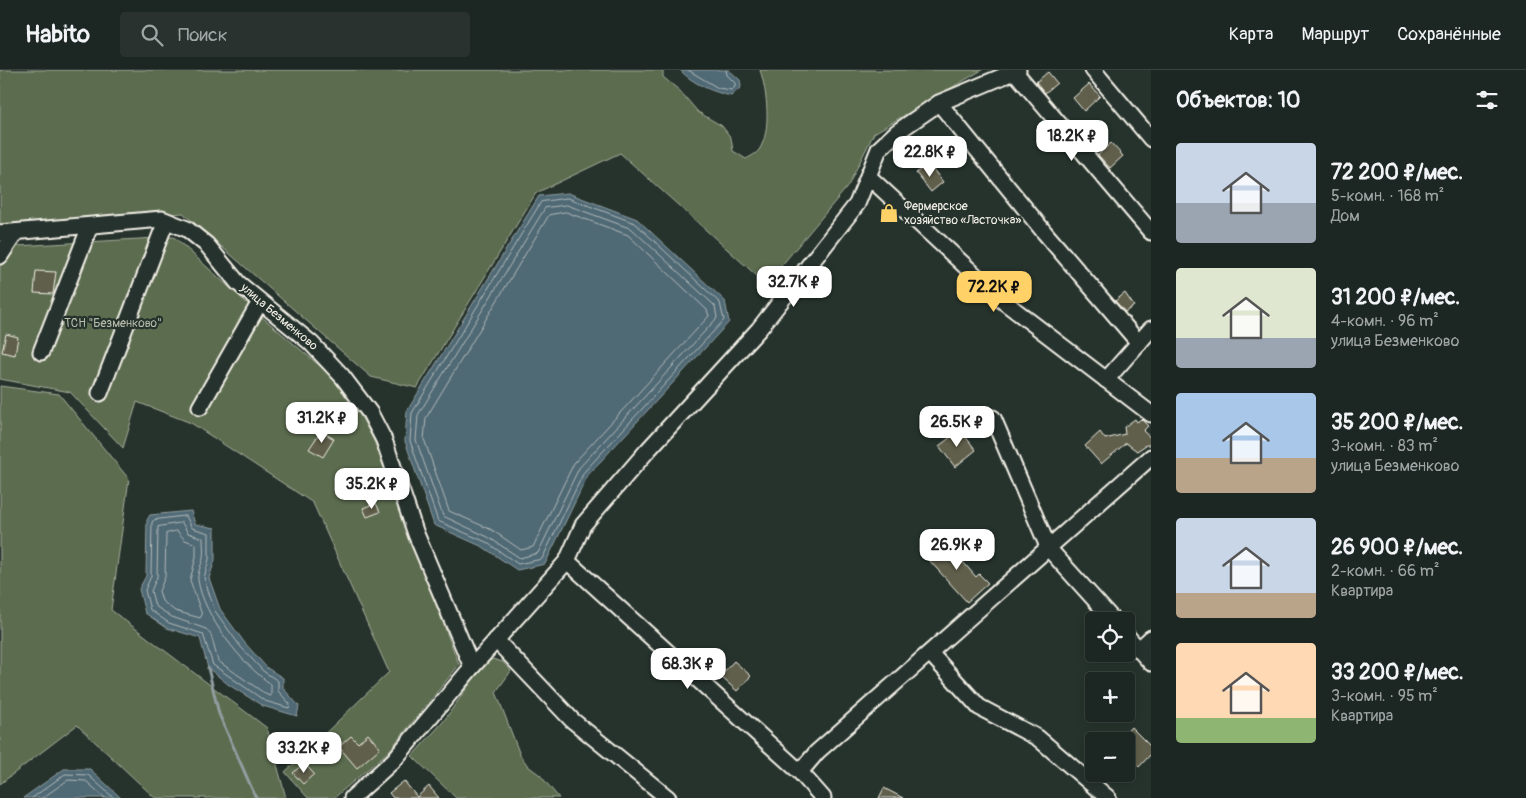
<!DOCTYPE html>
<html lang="ru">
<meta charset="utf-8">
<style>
body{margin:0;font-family:Pangolin,sans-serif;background:#29322f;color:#f1f3f6;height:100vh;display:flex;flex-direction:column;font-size:19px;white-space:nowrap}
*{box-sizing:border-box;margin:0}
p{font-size:16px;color:#a0a5a5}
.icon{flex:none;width:28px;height:28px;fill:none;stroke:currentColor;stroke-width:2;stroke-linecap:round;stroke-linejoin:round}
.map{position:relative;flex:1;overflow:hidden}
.sheet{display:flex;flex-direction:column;background:#1c2622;width:375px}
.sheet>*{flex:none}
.fabs{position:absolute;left:1085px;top:542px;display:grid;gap:10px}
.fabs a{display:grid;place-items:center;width:50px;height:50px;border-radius:5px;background:#1c2622;box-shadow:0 2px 8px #0003,0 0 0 1px #3a4340;font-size:25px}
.price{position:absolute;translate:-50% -42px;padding:0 11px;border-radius:10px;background:#fff;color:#222;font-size:16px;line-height:32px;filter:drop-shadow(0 1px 2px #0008)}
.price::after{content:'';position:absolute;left:50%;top:30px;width:15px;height:11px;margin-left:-8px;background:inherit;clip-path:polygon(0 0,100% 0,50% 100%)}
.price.selected{background:#ffd166;color:#111}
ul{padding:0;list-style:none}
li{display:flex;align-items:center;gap:15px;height:125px;padding:0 25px}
li span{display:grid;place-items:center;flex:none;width:140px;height:100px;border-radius:5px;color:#555}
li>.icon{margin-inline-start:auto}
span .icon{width:60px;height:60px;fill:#fffc;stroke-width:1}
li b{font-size:21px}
h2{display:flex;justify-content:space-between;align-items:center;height:60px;padding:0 25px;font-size:21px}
header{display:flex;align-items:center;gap:30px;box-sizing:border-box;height:70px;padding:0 25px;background:#1c2622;border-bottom:1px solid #3a4340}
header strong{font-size:24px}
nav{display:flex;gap:28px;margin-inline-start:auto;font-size:18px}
.search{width:350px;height:45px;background:#29322f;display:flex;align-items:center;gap:12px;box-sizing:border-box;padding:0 18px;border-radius:5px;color:#a0a5a5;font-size:19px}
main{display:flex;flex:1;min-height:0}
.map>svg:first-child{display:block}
.green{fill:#5b6c4f;stroke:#a8ae9c}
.water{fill:#506975;stroke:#929fa3}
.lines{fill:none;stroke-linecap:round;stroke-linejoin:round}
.shore{stroke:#b2bbba;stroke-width:1}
.stream{stroke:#929fa3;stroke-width:3}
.building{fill:#605f4b;stroke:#f4f1e8}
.minor-casing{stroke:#f4f1e8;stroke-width:19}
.minor{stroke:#26332d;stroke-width:15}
.labels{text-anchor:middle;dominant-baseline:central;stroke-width:4.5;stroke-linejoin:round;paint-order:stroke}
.poi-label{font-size:12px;fill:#f4f1e8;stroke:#26332d;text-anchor:start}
.street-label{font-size:12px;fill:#f4f1e8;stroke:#26332d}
.park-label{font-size:12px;fill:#b7bcab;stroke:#26332d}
</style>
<header>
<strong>Habito</strong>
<div class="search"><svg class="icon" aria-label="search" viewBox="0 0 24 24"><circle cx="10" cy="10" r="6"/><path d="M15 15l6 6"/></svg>Поиск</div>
<nav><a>Карта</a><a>Маршрут</a><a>Сохранённые</a></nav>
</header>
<main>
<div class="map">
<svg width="1151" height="728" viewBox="0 0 1151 728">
<rect width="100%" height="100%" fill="#26332d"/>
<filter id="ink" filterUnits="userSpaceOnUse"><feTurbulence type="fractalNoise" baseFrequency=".02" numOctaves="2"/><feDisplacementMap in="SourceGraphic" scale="10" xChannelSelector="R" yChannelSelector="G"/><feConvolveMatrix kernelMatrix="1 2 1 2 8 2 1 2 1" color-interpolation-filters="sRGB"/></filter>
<g filter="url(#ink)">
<!-- green -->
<g class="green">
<path d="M0 0H663V7L680 21 698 42 722 56 731 68 733 81 746 89C751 86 756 84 759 80 772 61 767 21 760 0H982L874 63 848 116 766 214 620 83 536 123 417 318 371 307 183 143 0 158Z"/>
<path d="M174 167 261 246 346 318 374 371 459 595 389 681 334 728H308L285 702 389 602 313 433 191 353 137 332 123 378 70 322 0 309V177Z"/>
<path d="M0 316 59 324 129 409 111 540 267 658 286 728H155L77 655 0 714Z"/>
<path d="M492 589 503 592 511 601 496 622 520 685 528 696 540 705 559 728H456L412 686 443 652 474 608Z"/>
</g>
<!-- water -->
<g class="water">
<path d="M680 0H729L740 10 741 17 731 26C713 22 693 14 680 0Z"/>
<path d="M568 123 637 149 725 231 729 252 588 405 545 494 517 500 483 477 434 455 405 371 407 341 539 126Z"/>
<path d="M191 441 195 454 215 458V490L209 508 220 539 244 572 267 598 283 608V618L299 636 297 646 263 636 229 615 208 598 200 568 167 558 145 543 139 519 146 506 147 450 150 445Z"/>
<path d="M64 699H90L121 728H23Z"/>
</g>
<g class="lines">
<!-- shore -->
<g class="shore">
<path d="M688 0 718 18 731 20 735 17V13L727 5 726 0"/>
<path d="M568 128 635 153 720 233 724 250 584 402 542 489 518 494 486 472 438 451 410 371 412 343 541 132Z"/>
<path d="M567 135 632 159 715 236 717 248 579 398 538 483 520 488 488 467 443 446 416 370 418 345 545 138Z"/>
<path d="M566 142 628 165 707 240 709 246 574 393 533 477 521 480 492 460 449 441 424 369 426 348 549 145Z"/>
<path d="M186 446 192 458 209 463V489L204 508 215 541 240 576 263 601 278 611V621L290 634 289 638 265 631 213 595 203 564 169 553 150 540 145 520 151 506 152 452 154 450Z"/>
<path d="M182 453 188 463 203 468C203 475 204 481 203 488 202 495 197 502 198 510 203 545 242 595 271 614V626L267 625 218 591 211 565 206 559 172 547 155 536 151 521 157 507 158 457Z"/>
<path d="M177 461 185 470 196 474V487L190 510 202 545 200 548 175 541 162 531 159 521 165 507 166 464Z"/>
<path d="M32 728 65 704 88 705 114 728"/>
<path d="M42 728 68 710 86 711 105 728"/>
</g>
<!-- stream -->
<path class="stream" d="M208 598 219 644 256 728"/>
</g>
<!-- building -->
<g class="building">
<path d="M1048 2 1057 13 1045 23 1036 12Z"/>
<path d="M1089 14 1100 26 1084 41 1073 28Z"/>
<path d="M1111 73 1123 86 1110 98 1098 85Z"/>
<path d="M928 93 943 112 931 122 916 103Z"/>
<path d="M36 201 56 202 53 224 34 223Z"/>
<path d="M1125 223 1134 236 1125 242 1115 231Z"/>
<path d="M6 264 18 267 15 285 2 282Z"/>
<path d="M1135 349 1137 352 1141 349 1148 356 1143 361 1151 368V375H1146L1137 381 1126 373 1101 394 1085 376 1100 362 1105 369 1125 364 1124 357Z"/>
<path d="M960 360 976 380 955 397 939 376Z"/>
<path d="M321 361 334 369 323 387 309 379Z"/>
<path d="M376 433 380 442 367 447 363 438Z"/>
<path d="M949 470 967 489 963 492 976 507 979 504 988 513 967 532 928 489Z"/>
<path d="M734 591 751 606 737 621 720 606Z"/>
<path d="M1131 657 1151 677V684L1139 697 1126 684V671H1118Z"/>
<path d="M368 664 380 678 357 698 339 677 351 666 358 673Z"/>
<path d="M304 693 314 704 303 714 293 703Z"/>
<path d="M404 711 417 727 429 716 439 728H393L389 723Z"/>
<path d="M884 718 903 728H879Z"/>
</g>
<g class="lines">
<!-- minor casing -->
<g class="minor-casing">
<g id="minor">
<path d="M1093 0 1151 69"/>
<path d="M1015 2 1151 162"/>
<path d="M939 33 1045 163 1139 273"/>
<path d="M868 106 1003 231 1151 344"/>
<path d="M0 163 162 149 187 159 207 175 238 213 311 273 342 306 370 343 384 370 416 464 472 597"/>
<path d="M0 186 16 162"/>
<path d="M41 282 90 156"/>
<path d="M1106 310 1151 259"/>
<path d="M100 323 166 151"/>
<path d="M200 337 260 232"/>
<path d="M993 348 1049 479 1114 551"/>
<path d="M567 491 800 702 823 728"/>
<path d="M1126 565 1151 593"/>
<path d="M496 570 572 650 668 728"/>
<path d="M1139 579 1151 568"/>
<path d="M930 583 979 637 1038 668 1108 728"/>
<path d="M800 702 817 682 1151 387"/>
<path d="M352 728 394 690 472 597 567 491 583 455 647 381 759 259 857 134 879 79 897 62 939 33 1018 0"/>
</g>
</g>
<!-- minor -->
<use href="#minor" class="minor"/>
</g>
</g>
<!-- icons -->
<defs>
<g id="shop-bare" transform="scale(1.5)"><path d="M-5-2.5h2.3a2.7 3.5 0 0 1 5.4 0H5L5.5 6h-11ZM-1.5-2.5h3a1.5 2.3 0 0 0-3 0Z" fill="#ffd166" stroke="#26332d" stroke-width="2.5" paint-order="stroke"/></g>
</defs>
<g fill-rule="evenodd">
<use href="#shop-bare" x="889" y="143"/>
</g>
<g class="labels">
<!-- poi labels -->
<g class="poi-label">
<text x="904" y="136">Фермерское<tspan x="904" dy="14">хозяйство «Ласточка»</tspan></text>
</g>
<!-- street labels -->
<g class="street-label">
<text transform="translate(279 247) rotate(40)">улица Безменково</text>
</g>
<!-- park labels -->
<g class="park-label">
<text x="113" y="253">ТСН "Безменково"</text>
</g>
</g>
</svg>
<div class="fabs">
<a><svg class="icon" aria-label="locate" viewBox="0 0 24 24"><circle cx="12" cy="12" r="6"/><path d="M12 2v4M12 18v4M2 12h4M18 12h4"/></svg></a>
<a>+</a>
<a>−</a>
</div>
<b class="price" style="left:1072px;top:92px">18.2K ₽</b>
<b class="price" style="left:930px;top:108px">22.8K ₽</b>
<b class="price" style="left:794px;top:238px">32.7K ₽</b>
<b class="price selected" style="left:994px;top:243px">72.2K ₽</b>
<b class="price" style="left:322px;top:374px">31.2K ₽</b>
<b class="price" style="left:957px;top:378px">26.5K ₽</b>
<b class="price" style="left:372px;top:440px">35.2K ₽</b>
<b class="price" style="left:957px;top:501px">26.9K ₽</b>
<b class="price" style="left:688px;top:620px">68.3K ₽</b>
<b class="price" style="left:304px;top:704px">33.2K ₽</b>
</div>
<section class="sheet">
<h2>Объектов: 10<svg class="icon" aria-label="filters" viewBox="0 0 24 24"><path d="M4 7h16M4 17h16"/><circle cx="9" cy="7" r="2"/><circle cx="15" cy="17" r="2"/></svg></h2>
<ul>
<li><span style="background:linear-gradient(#c9d6e8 60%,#9aa5b1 0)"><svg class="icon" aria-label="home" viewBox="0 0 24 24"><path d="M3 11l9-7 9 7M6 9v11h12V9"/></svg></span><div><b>72 200 ₽/мес.</b><p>5-комн. · 168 m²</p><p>Дом</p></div></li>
<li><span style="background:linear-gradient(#dfe7d0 70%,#9aa5b1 0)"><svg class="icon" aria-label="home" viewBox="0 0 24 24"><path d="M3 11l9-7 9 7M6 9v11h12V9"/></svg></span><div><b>31 200 ₽/мес.</b><p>4-комн. · 96 m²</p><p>улица Безменково</p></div></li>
<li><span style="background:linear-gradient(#a9c7e8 65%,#b9a48a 0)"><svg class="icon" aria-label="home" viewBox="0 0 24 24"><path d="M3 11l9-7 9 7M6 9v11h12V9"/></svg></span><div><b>35 200 ₽/мес.</b><p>3-комн. · 83 m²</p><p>улица Безменково</p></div></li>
<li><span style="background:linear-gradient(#c9d6e8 75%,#b9a48a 0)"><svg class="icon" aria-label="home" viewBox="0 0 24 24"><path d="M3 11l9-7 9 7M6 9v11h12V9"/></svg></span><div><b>26 900 ₽/мес.</b><p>2-комн. · 66 m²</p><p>Квартира</p></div></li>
<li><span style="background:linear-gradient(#ffd9b3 75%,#8fb573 0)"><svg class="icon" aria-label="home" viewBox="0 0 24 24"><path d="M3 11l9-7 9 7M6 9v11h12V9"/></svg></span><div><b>33 200 ₽/мес.</b><p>3-комн. · 95 m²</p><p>Квартира</p></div></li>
</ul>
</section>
</main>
